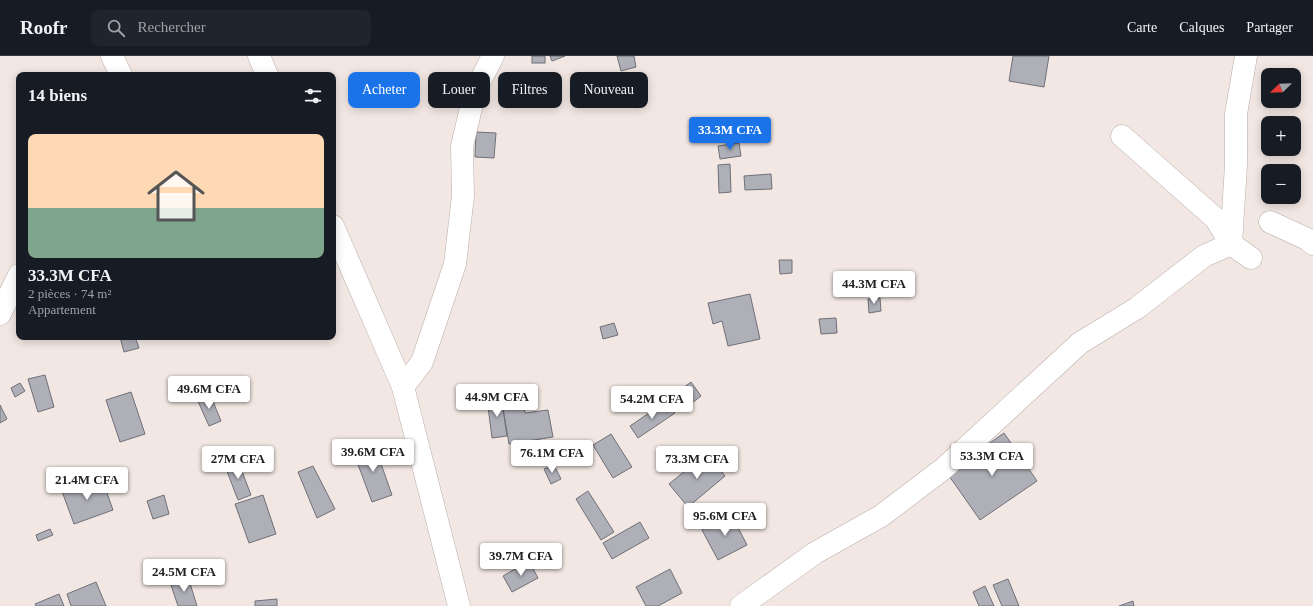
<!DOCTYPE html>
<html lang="fr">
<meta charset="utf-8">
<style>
body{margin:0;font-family:Georgia,serif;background:#20242c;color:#f1f3f6;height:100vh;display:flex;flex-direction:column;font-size:15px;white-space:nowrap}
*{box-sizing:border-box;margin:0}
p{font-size:13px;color:#9ea1a6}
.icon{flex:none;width:22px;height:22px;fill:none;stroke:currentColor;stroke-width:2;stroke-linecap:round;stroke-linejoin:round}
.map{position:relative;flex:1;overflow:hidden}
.sheet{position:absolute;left:16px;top:16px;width:320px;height:268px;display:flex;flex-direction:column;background:#171b24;border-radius:8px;box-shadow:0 2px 10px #0003}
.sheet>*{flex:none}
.top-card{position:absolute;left:348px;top:16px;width:380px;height:36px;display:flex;gap:8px}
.needle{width:26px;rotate:247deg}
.fabs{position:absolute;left:1261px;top:12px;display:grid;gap:8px}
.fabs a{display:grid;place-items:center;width:40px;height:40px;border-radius:8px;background:#171b24;box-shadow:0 2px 10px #0003;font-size:20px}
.price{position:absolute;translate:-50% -34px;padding:0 9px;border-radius:4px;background:#fff;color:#222;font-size:13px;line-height:26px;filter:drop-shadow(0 1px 2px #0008)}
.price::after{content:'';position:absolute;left:50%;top:24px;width:12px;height:9px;margin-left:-6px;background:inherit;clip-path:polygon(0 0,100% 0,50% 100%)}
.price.current{background:#1a73e8;color:#fff}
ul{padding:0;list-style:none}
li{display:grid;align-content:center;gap:8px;height:212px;padding:0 12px}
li+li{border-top:1px solid #363941}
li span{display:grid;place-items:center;height:124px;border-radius:8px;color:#555}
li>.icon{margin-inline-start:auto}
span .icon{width:72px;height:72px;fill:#fffc;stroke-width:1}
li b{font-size:17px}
h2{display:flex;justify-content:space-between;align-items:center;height:48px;padding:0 12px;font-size:17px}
.pill{padding:0 14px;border-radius:8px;background:#171b24;box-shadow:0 2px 10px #0003;font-size:14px;line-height:36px}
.pill.current{background:#1a73e8;color:#fff}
header{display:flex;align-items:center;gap:24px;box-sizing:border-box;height:56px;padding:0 20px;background:#171b24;border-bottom:1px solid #363941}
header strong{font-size:19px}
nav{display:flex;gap:22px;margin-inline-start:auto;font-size:14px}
.search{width:280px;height:36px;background:#20242c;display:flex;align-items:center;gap:10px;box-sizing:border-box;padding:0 14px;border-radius:8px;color:#9ea1a6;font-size:15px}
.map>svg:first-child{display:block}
.building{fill:#afafb8;stroke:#707079}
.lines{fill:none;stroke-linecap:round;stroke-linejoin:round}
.minor-casing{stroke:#b9aeaa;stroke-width:23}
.minor{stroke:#fff;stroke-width:22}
</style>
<header>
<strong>Roofr</strong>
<div class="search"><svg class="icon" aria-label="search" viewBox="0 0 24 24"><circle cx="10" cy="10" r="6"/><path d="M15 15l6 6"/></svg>Rechercher</div>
<nav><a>Carte</a><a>Calques</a><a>Partager</a></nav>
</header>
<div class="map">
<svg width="1313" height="550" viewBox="0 0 1313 550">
<rect width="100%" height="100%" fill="#f2e7e2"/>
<!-- building -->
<g class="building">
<rect x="532" y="0" width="13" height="7"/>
<path d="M550 0H565L552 5Z"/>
<path d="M617 0H634L636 11 621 15Z"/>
<path d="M1013 0H1049L1044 31 1009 25Z"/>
<path d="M640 40 644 48 636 52 632 44Z"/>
<path d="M476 76 496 77 494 102 475 101Z"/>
<path d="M739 87 741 100 720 103 718 90Z"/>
<path d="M730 108 731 136 719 137 718 109Z"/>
<path d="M771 118 772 133 745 134 744 120Z"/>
<path d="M779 204H792V217L780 218Z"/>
<path d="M750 238 760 283 728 290 722 265 713 268 708 247Z"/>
<path d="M880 242 881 255 869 257 868 243Z"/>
<path d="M836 262 837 277 821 278 819 263Z"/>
<path d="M614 267 618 279 603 283 600 271Z"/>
<path d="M120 281H135L139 292 124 296Z"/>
<path d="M45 319 54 351 38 356 28 323Z"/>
<path d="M691 326 701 340 680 356 670 342Z"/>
<path d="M20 327 25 335 15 341 11 332Z"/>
<path d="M131 336 145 378 120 386 106 344Z"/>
<path d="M522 337 525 357 548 354 553 381 509 388 501 340Z"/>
<path d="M210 338 221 365 209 370 197 343Z"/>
<path d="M501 341 507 380 492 382 487 343Z"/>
<path d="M667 345 675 357 638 382 630 370Z"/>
<path d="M0 349 7 363 0 367Z"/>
<path d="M1004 377 1037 425 980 464 947 417Z"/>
<path d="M611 378 632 411 613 422 593 389Z"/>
<path d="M540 384 546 399 531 405 525 390Z"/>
<path d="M374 388 392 439 372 446 353 395Z"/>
<path d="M707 397 725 420 688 451 669 428Z"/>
<path d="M238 405 251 439 238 444 225 410Z"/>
<path d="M554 409 561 423 551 428 544 413Z"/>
<path d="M313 410 335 453 317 462 298 416Z"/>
<path d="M102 423 113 454 74 468 60 430 69 427 71 434Z"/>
<path d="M588 435 614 476 601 484 576 443Z"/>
<path d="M164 439 169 458 153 463 147 445Z"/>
<path d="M263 439 276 478 249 487 235 448Z"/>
<path d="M731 458 747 489 718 504 702 474Z"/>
<path d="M640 466 649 482 612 503 603 487Z"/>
<path d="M50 473 53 479 38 485 36 479Z"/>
<path d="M529 505 538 522 512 536 503 520Z"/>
<path d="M670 513 682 537 658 550H646L636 531Z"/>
<path d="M188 521 197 550H178L170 526Z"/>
<path d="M1008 523 1019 550H1002L993 529Z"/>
<path d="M96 526 106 550H71L67 538Z"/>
<path d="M985 530 994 550H979L973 536Z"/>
<path d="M59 538 64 550H36L35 548Z"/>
<path d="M277 543V550H255V545Z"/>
<path d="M1133 545 1134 550H1119Z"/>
</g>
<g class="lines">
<!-- minor casing -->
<g class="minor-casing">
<g id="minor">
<path d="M112 0 121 19"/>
<path d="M259 0 267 19"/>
<path d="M1122 80 1216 163 1231 188"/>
<path d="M1270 166 1307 183 1313 188"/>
<path d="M333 170 403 331 459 550"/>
<path d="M1231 188 1236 109V58L1246 0"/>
<path d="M0 258 19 219"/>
<path d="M403 331 422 306 455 208 463 140 462 90 475 35 493 0"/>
<path d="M741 550 815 497 881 460 943 413 1080 287 1137 252 1204 200 1231 188 1251 202"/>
</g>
</g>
<!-- minor -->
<use href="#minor" class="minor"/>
</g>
</svg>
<div class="fabs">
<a><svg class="needle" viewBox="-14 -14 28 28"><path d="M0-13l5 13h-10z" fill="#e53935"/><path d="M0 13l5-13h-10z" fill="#9ea1a6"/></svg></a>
<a>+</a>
<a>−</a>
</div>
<b class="price current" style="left:730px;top:95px">33.3M CFA</b>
<b class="price" style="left:874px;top:249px">44.3M CFA</b>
<b class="price" style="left:209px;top:354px">49.6M CFA</b>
<b class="price" style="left:497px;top:362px">44.9M CFA</b>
<b class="price" style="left:652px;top:364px">54.2M CFA</b>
<b class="price" style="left:373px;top:417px">39.6M CFA</b>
<b class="price" style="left:552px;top:418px">76.1M CFA</b>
<b class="price" style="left:992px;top:421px">53.3M CFA</b>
<b class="price" style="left:238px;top:424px">27M CFA</b>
<b class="price" style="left:697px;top:424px">73.3M CFA</b>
<b class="price" style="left:87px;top:445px">21.4M CFA</b>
<b class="price" style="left:725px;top:481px">95.6M CFA</b>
<b class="price" style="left:521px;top:521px">39.7M CFA</b>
<b class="price" style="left:184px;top:537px">24.5M CFA</b>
<div class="top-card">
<a class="pill current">Acheter</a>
<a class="pill">Louer</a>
<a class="pill">Filtres</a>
<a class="pill">Nouveau</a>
</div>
<section class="sheet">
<h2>14 biens<svg class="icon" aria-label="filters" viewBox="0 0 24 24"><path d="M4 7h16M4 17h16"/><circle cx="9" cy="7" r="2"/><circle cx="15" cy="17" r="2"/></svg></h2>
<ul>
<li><span style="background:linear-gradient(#ffd9b3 60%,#7fa58c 0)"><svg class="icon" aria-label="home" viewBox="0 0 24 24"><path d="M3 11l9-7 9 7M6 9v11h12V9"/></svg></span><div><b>33.3M CFA</b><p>2 pièces · 74 m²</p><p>Appartement</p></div></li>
</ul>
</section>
</div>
